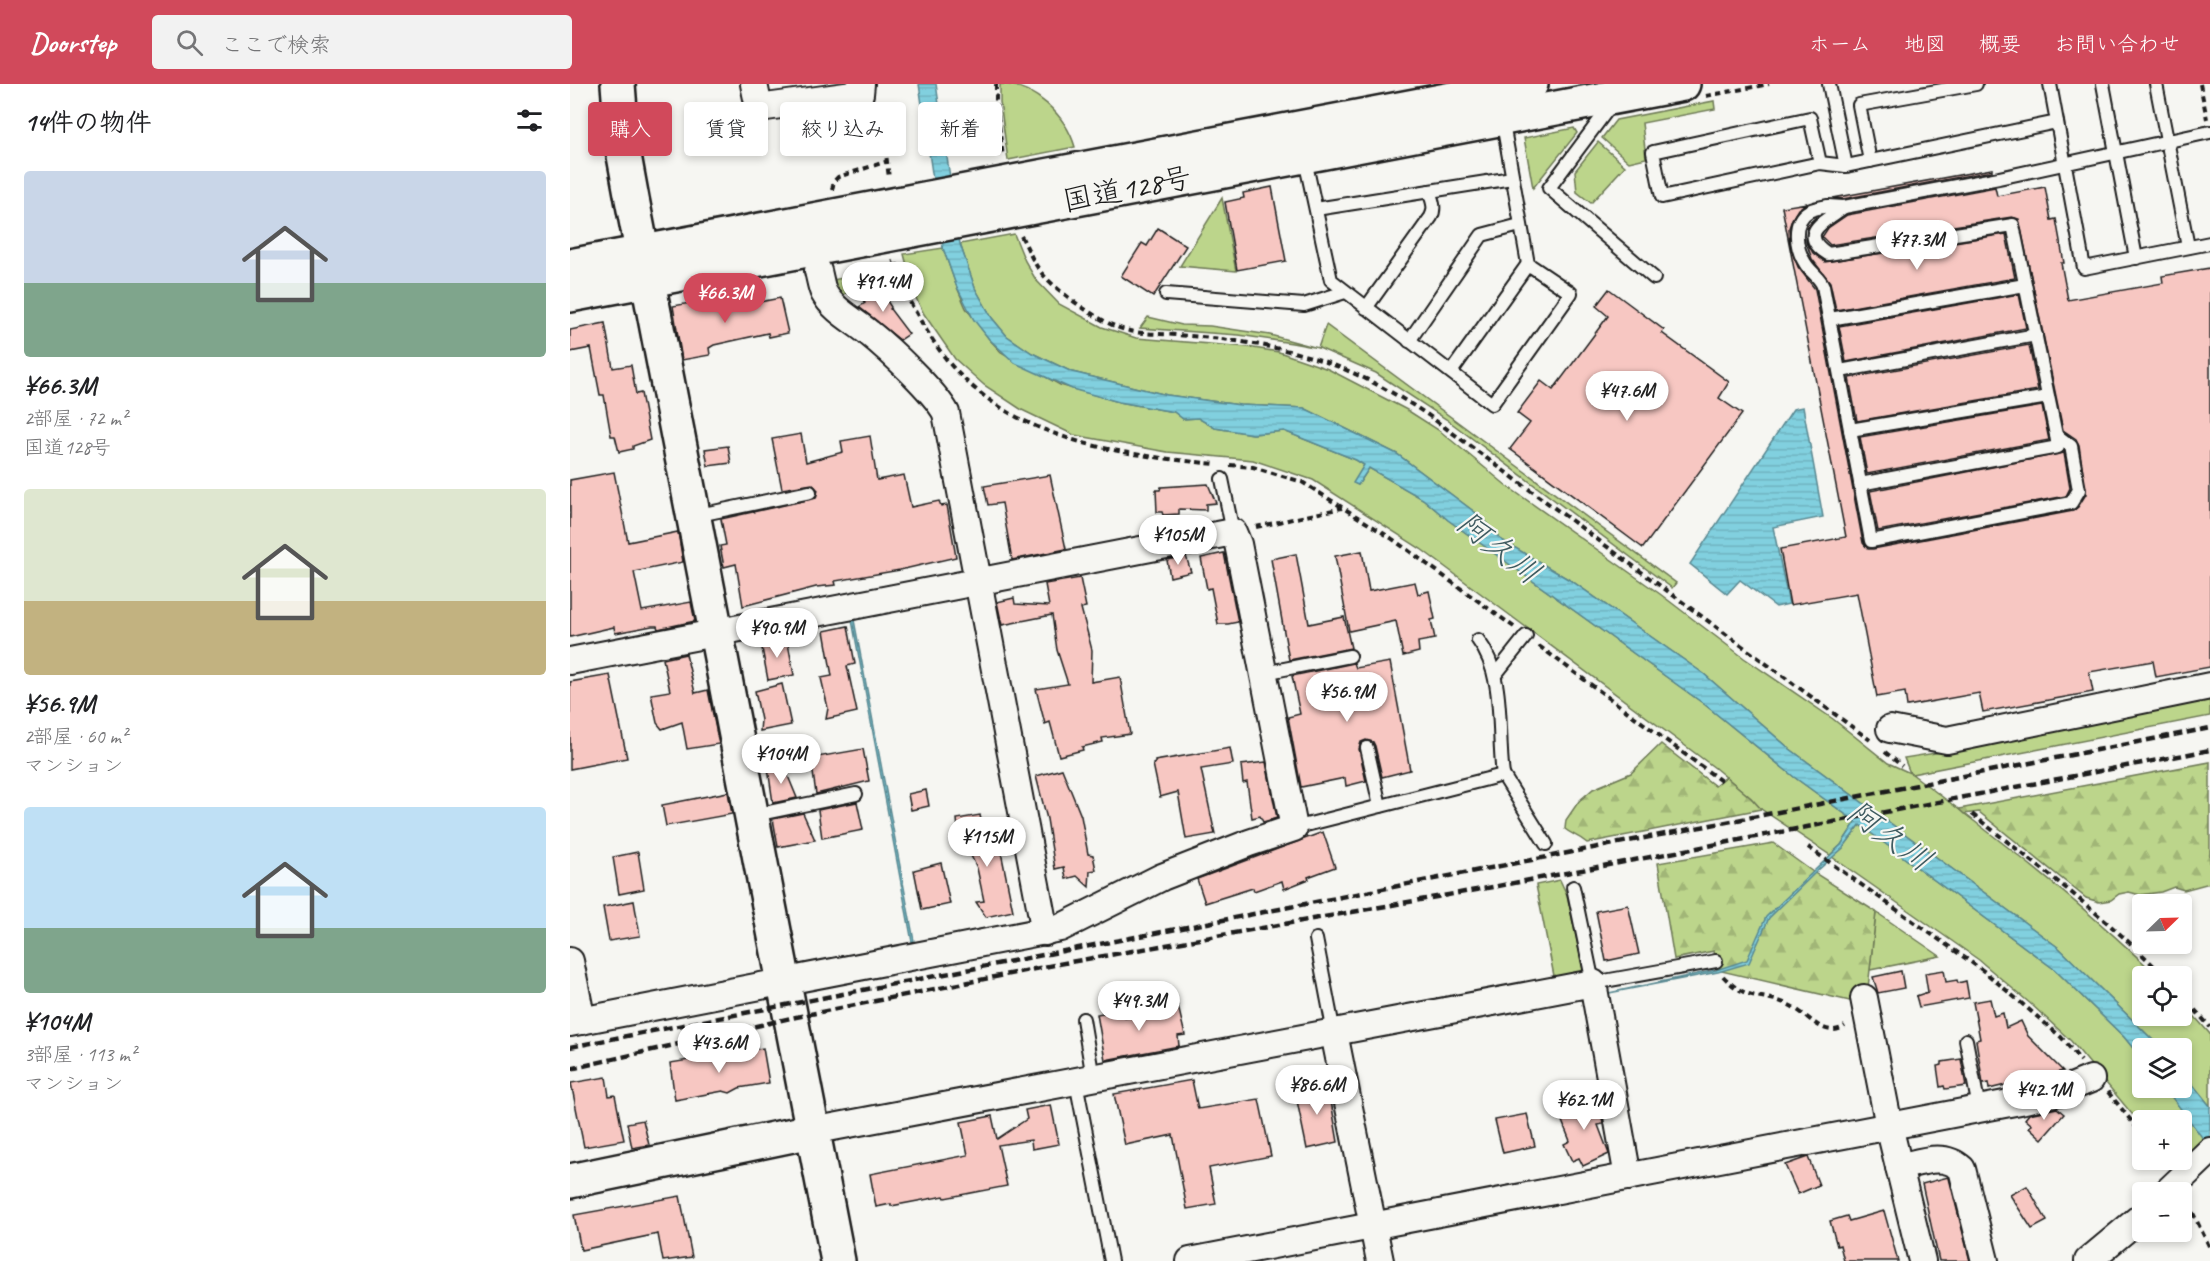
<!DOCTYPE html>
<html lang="ja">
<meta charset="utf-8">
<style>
body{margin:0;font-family:Caveat,"Klee One",sans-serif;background:#f2f2f2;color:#202124;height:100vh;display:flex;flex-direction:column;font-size:22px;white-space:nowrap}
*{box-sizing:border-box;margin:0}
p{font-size:20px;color:#757577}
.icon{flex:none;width:33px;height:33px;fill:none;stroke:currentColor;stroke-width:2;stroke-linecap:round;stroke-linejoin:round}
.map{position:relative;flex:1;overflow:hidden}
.sheet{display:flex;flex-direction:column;background:#fff;width:570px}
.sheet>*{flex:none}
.top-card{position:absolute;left:18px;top:18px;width:570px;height:54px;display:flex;gap:12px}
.needle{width:39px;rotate:67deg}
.tools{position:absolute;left:1562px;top:810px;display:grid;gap:12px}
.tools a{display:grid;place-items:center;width:60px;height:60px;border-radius:6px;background:#fff;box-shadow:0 3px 9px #0003;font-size:30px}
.price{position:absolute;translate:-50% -51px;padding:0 14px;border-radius:21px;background:#fff;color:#222;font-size:20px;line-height:39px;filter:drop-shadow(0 2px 3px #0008)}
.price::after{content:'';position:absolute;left:50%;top:36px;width:18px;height:14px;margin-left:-9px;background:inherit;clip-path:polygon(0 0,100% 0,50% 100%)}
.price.active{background:#d1495b;color:#fff}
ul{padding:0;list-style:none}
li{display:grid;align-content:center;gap:12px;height:318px;padding:0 24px}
li span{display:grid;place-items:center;height:186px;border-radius:6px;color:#555}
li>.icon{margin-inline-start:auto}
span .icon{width:108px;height:108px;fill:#fffc;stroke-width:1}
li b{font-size:26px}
h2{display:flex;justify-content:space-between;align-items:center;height:72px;padding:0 24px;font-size:26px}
.chip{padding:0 21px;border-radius:6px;background:#fff;box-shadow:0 3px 9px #0003;font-size:21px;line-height:54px}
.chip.active{background:#d1495b;color:#fff}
header{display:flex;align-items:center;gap:36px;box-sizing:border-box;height:84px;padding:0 30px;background:#d1495b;color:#fff}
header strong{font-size:28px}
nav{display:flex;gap:33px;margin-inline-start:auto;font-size:21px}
.search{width:420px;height:54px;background:#f2f2f2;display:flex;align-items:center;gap:15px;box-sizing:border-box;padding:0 21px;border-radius:6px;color:#757577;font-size:22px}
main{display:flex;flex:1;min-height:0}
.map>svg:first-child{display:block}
.green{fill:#bcd58b;stroke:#6c7854;stroke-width:1.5}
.forest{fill:url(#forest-firs);stroke:#6c7854;stroke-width:1.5}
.water{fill:url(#water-rules);stroke:#598891;stroke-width:1.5}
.building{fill:#f7c7c2;stroke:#1c1c1c;stroke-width:1.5}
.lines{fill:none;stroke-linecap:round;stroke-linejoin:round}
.lane-casing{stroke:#1c1c1c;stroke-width:16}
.street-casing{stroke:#1c1c1c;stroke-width:30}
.secondary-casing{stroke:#1c1c1c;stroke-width:38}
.highway-casing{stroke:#1c1c1c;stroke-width:38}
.path{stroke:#1c1c1c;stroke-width:4;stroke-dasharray:6 4.5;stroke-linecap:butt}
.lane{stroke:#f6f6f2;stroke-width:12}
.street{stroke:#f6f6f2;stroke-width:26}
.secondary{stroke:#f6f6f2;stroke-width:33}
.highway{stroke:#f6f6f2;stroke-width:33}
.rail{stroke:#1c1c1c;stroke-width:4.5;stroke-dasharray:9 4.5;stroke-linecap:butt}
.labels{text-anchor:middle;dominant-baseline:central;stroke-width:4.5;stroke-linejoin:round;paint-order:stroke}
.street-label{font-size:30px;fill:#1c1c1c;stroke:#f6f6f2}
.water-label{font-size:32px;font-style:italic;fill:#3f5b60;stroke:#f6f6f2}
</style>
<header>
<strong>Doorstep</strong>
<div class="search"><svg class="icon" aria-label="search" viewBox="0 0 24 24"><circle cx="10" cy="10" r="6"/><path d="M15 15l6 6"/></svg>ここで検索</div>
<nav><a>ホーム</a><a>地図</a><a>概要</a><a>お問い合わせ</a></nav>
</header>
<main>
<section class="sheet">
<h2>14件の物件<svg class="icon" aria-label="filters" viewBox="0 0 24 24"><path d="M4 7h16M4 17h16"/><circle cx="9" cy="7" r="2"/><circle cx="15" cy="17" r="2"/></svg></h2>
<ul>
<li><span style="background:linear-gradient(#c9d6e8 60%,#7fa58c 0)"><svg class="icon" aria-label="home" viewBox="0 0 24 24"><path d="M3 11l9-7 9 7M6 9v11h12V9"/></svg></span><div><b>¥66.3M</b><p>2部屋 · 72 m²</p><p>国道128号</p></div></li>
<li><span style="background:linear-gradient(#dfe7d0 60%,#c2b280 0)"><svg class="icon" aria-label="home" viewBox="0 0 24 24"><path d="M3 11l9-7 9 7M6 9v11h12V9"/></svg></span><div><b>¥56.9M</b><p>2部屋 · 60 m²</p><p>マンション</p></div></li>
<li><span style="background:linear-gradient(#bfe0f5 65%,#7fa58c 0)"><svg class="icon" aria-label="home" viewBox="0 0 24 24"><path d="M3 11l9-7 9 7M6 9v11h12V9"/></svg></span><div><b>¥104M</b><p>3部屋 · 113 m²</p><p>マンション</p></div></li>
</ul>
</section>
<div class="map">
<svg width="1640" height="1177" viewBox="0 0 1640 1177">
<defs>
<pattern id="forest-firs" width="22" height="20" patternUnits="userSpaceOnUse" patternTransform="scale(1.5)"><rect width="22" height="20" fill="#bcd58b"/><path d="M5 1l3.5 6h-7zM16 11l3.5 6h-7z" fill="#a1b677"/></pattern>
<pattern id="water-rules" width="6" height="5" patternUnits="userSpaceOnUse" patternTransform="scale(1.5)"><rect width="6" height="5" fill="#81d0df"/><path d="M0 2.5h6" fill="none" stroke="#6fb2bf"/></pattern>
</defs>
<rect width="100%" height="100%" fill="#f6f6f2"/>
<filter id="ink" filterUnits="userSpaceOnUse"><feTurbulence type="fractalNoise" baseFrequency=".0167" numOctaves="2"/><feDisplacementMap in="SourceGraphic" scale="12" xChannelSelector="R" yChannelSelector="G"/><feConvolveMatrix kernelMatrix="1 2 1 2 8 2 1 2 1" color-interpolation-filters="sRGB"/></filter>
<g filter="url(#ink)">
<!-- green -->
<g class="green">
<path d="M430 0C464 0 496 32 505 63L438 76 430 18Z"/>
<path d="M1144 17 1145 25 1072 39 1076 74 1059 78 1032 54 1046 36Z"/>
<path d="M1004 44 1007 49 963 104 954 54Z"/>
<path d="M1028 58 1055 82 1021 119 1007 108 1005 87Z"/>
<path d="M652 114 666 187 610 182Z"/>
<path d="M444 150 455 177 466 196 489 220 532 243 566 254 677 263 709 268 758 285 837 326 870 347 937 402 1090 510 1174 574 1263 635 1318 679 1340 689 1334 674 1403 663 1640 616V632L1342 690C1426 753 1511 818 1587 892H1572V932H1611V917L1640 950V1022L1611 986V964H1591L1489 864 1220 665 1134 590 1003 498 930 455 910 432 827 370 734 324 670 321 597 311 502 288 462 269 437 252 422 234 405 204 390 160Z"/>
<path d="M373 164 386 201 396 224 419 255 431 268 490 301 549 318 604 328 613 335 628 334 645 344 683 350 714 347 786 376 794 381 784 399 788 401 799 384 853 415 878 436 1134 620 1224 693 1286 738 1271 761 1260 771 1191 725 1181 714 1145 684 851 465 743 396 683 376 597 368 504 351 452 326 414 301 385 275 354 230 345 212 334 170Z"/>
<path d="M321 184 305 188 268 215 258 197Z"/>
<path d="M578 233 612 241 640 242 700 251 748 264 756 241 1106 499 1102 504 876 335 806 289 749 264 722 259 669 251 570 244Z"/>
<path d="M1290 741 1484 885 1554 953 1572 975V1004H1595L1635 1056 1605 1086 1597 1076H1611V1036H1572V1042L1501 957 1462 921 1409 876 1262 773 1273 764Z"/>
<path d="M990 796 997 811 1014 889 985 897 966 801Z"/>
<path d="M1306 828 1370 872 1300 886Z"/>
</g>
<!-- forest -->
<g class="forest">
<path d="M1091 660 1145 702 1156 693 1181 714 1191 725 1017 759C1008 751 1002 751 995 745L996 736 1009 717 1023 705 1061 689Z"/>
<path d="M1640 678V799L1614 806 1604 803 1591 808 1570 811 1559 808 1549 810 1541 816 1529 818 1516 814 1409 728 1394 730 1389 725Z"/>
<path d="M1203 759 1243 788 1306 828 1297 914 1284 918 1147 886 1144 867 1104 875 1088 779Z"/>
</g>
<!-- water -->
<g class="water">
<path d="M349 0H366L390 160 405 204 422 234 437 252 462 269 502 288 597 311 670 321 734 324 827 370 910 432 930 455 1003 498 1134 590 1220 665 1489 864 1591 964H1572V975L1554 953 1484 885 1290 741 1273 764 1246 788 1199 834 1179 879 1148 888 1039 909 1146 886 1177 876 1196 833 1271 761 1286 738 1224 693 1134 620 878 436 853 415 799 384 788 401 783 399 794 381 786 376 714 347 683 350 645 344 628 334 613 335 604 328 549 318 502 305 445 279 419 255 404 236 386 201 373 164Z"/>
<path d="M1233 323 1253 433 1203 443 1219 520 1206 523 1170 496 1157 510 1120 480 1223 325Z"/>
<path d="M398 511V513L284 536 344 857 342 858 282 536 167 558V555Z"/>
<path d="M1611 986 1640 1022V1064L1595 1004H1611Z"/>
</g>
<!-- building -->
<g class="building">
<path d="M1422 85V87L1273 115 1263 114Z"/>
<path d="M702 103 716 177 667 186 655 118 674 114 673 109Z"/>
<path d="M1425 103 1427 112 1475 103 1481 136 1486 135 1494 179H1491L1498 216 1593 199 1592 192 1640 184V583L1586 593 1583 577 1519 588 1523 608 1413 628 1409 609 1337 622 1335 608 1307 613 1287 509 1220 521 1210 465 1276 453 1212 123 1237 119 1228 125 1222 135 1219 144 1220 161 1228 183 1245 205 1293 459 1298 465H1303L1503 427 1508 423 1516 410 1509 361 1506 355 1493 346 1449 135 1442 133 1260 161 1252 153 1258 144 1277 131Z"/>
<path d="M1246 133 1237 145 1236 156 1243 169 1255 178 1436 150 1445 194 1266 226 1260 198 1242 175 1236 158 1237 141Z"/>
<path d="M588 144 616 162 583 213 551 192 572 159 577 162Z"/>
<path d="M308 203 321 223 320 225 339 250 330 256 289 223 295 219 291 213Z"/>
<path d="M1039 205 1094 246 1092 249 1159 298 1149 314 1172 330 1073 464 940 365 960 339 947 329 971 297 983 306 1038 232 1026 222Z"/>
<path d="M1449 210 1456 244 1276 278 1269 242Z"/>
<path d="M210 214 218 249 199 253 198 249 144 261 139 264 140 271 112 276 103 222 131 217 132 223 173 216 174 221Z"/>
<path d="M35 239 43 284 61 281 66 310 71 309 80 356 63 362V365L49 368 45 352H41L34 311H30L21 264 0 268V246Z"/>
<path d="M1459 261 1468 306 1287 337 1279 294Z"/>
<path d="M1472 322 1479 356 1297 390 1290 353Z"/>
<path d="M231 350 236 378 273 368 271 357 300 352 307 396 334 391 341 423 369 417 371 422 377 421 386 473 330 486 265 497 266 501 246 503 173 522 166 480 154 483 150 462 156 461 151 435 246 414 248 406 242 400 212 405 202 355Z"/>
<path d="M158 362 161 379 138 382 135 365Z"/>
<path d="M1494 369 1500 404 1496 412 1308 447 1300 407Z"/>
<path d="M44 388 58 458 108 448 113 478 64 488 72 527 121 518 125 537 88 545 87 542H82L45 549 44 543 0 553V396Z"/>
<path d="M480 391 496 465 442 476 432 419 418 421 414 402Z"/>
<path d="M638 400 646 419 636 420V426L609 425V430L593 431 592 428H587L586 406H590L591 403Z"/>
<path d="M792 467 799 507 845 498 848 510 859 507 865 535 861 536 865 555 848 558 849 568 833 572 826 537 779 547 765 472Z"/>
<path d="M654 469 668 538 658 540H648L641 504 637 505 631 474Z"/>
<path d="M726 470 739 540 774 533 781 564 719 576 701 475Z"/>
<path d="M616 472 621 488 600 493 597 476Z"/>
<path d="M510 494 516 523 511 524 522 566 521 598 550 593 560 650 532 654 533 658 512 663 513 666 489 672 480 638 475 640 466 605 498 600 487 566 482 531 432 541 427 518 444 514 445 520 479 522 475 500Z"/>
<path d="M278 542 285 580 277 582 287 628 256 635 258 624 251 594 262 592 254 547Z"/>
<path d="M217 554 224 591 198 596 191 559Z"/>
<path d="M116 570 125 609 138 606 149 660 117 665 112 638 92 645 87 639 81 610 100 607 93 575Z"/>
<path d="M820 578 840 686 812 693 805 662 803 658 796 656 791 658 789 665 796 697 776 702 775 694 731 703 718 633 730 630 722 592 784 579 786 584Z"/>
<path d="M40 591 57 674 0 685V598Z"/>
<path d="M212 600 221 641 190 647 191 636 185 607Z"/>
<path d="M660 664 663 680 631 685 645 750 616 755 608 708 590 713 583 680 585 679V677Z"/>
<path d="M293 665 299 697 246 710 241 674Z"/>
<path d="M696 678 707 734 693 738 690 732 682 734 677 698 673 699 671 681Z"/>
<path d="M213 680 227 714 203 719 198 684Z"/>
<path d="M492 685 511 732 518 770 523 771 526 786 520 787 519 803 507 792 496 795 494 783 485 785 477 735 466 692Z"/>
<path d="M356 706 359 722 341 726 338 710Z"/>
<path d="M158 708 162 730 96 742 92 721Z"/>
<path d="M287 718 293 746 252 754 248 726Z"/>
<path d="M233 729 245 756 208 763 203 735Z"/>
<path d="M410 731 418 771 431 768 443 827 416 833 406 818 414 817 407 784 388 745 387 735Z"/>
<path d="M753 748 765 783 738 793 739 795 714 805 712 797 684 807 683 804 635 819 627 795Z"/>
<path d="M68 768 74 805 49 810 43 773Z"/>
<path d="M371 779 380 820 352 826 344 786Z"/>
<path d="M64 817 70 852 39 857 33 823Z"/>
<path d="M1058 821 1069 870 1036 877 1026 827Z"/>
<path d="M1374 886 1376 898 1387 896 1388 899 1396 897 1399 914 1349 923 1346 912 1358 908 1355 889Z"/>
<path d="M1331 887 1334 904 1308 909 1303 893Z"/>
<path d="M1420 915 1424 932 1433 929 1436 944 1451 937 1458 952 1493 987 1419 1005 1418 999 1413 1000 1406 956 1410 955 1403 918Z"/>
<path d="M608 922 615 951 608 952 609 962 535 976 527 930 553 925 555 934Z"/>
<path d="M193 964 199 999 169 1004 160 1009 153 1007 105 1016 100 979Z"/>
<path d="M1391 975 1396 1002 1375 1005 1374 1002 1370 1003 1367 982 1372 981V978Z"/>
<path d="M36 993 39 1012 45 1011 54 1056 14 1063 1 999Z"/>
<path d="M622 996 628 1025 689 1015 701 1072 639 1084 646 1120 617 1125 603 1051 555 1061 544 1010Z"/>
<path d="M758 1000 768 1058 737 1065 725 1007Z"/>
<path d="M1022 1013 1024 1024 1030 1022 1033 1040 1028 1041 1039 1070 1013 1082 1009 1074 1002 1077 994 1060 1000 1057 992 1037 996 1035 993 1017Z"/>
<path d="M481 1021 489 1060 462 1065 461 1056 428 1061 437 1102 375 1114 374 1112 321 1122V1120L306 1123 300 1090 398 1071 391 1038 422 1032 427 1055 457 1035 455 1026Z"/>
<path d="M1487 1024 1494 1030 1472 1055 1459 1043 1462 1041 1455 1035 1459 1030Z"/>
<path d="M957 1030 965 1062 933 1069 925 1036Z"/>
<path d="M73 1036 79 1061 62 1064 57 1039Z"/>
<path d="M1238 1073 1249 1101 1228 1110 1215 1081Z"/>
<path d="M1378 1093 1379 1094 1400 1177H1369L1352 1100Z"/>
<path d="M1457 1102 1477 1137 1462 1145 1440 1111Z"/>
<path d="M110 1112 122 1173 93 1177 88 1150 11 1166 4 1131Z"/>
<path d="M1314 1127 1328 1177H1274L1270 1161 1267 1162 1260 1137 1277 1132 1279 1137Z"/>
</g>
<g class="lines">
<!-- lane casing -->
<g class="lane-casing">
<g id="lane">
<path d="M1259 0 1276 82"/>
<path d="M1480 0 1514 184 1640 159"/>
<path d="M1533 0 1566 174"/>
<path d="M1586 0 1618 163"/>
<path d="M1041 21 979 104 1084 194"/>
<path d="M734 71 761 196 922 320 1001 209 958 180 932 34"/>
<path d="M1300 77 1289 21 1406 0"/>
<path d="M1250 79 1240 34 1083 68 1092 113 1250 79 1276 82 1487 38"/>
<path d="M1258 122 1274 123C1257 136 1225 149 1258 170L1443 141 1486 351 1501 362 1509 406 1501 419 1301 457 1253 202C1249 192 1240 188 1235 179 1226 165 1221 137 1239 127 1245 124 1252 123 1258 122Z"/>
<path d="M1274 123 1429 94 1640 48"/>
<path d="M746 125 942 94"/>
<path d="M596 210 734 221 775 208"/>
<path d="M796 224 861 133C866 124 862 116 859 107"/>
<path d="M1260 235 1455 201"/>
<path d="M839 257 912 151 950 141"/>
<path d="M1270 287 1466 251"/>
<path d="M881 288 958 180"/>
<path d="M1280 346 1478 313"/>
<path d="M652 395 663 448"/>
<path d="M1290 400 1488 363 1486 351"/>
<path d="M124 432 240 408"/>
<path d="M908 556C936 592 927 648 933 691"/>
<path d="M694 589 780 572"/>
<path d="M925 591 956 552"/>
<path d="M797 664 810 722"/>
<path d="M184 731 286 710"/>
<path d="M724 744 933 691 976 760"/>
<path d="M1003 803 1023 899 1146 877"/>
<path d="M746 855 764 949"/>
<path d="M513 935 523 994"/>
<path d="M1396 956 1409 1024"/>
<path d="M506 998 541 1177"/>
</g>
</g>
<!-- street casing -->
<g class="street-casing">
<g id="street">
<path d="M184 0 189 24 290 10 291 0"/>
<path d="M248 187C250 194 251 203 254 209 264 227 285 237 299 249 319 265 365 308 376 329L475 848"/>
<path d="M0 577 663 448 668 460 724 744 679 759 592 793 490 844 0 939"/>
<path d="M1320 645 1377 656 1640 602"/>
<path d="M0 877 12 937"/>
<path d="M1294 914 1319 1042 1352 1177"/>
<path d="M764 949 810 1177"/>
<path d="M242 1047 1023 899 1058 1093"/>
<path d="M1329 1083C1351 1078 1374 1068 1392 1085L1415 1177"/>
<path d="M1597 1108 1640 1067"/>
<path d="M620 1177 1450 1017 1489 1008 1521 995"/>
<path d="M1518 1177 1572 1132"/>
</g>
</g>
<!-- secondary casing -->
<g class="secondary-casing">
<g id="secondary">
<path d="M48 0 53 66 62 115 268 1177"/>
<path d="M0 1097 242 1047"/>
</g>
</g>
<!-- highway casing -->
<g class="highway-casing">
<g id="highway">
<path d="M0 182 961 0"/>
<path d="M0 211 1113 0"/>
</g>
</g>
<!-- path -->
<g class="path">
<path d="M426 0V19L433 73"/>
<path d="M1630 0 1637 35"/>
<path d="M1136 12 1199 0"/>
<path d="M310 22 319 94"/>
<path d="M262 106 264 97 268 93 318 77"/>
<path d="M451 152C457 162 461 174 468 184 480 203 526 235 547 243 566 251 586 249 606 251 639 253 673 257 705 264 761 275 810 299 858 331L1300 656"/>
<path d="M284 211 307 194 328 187 326 177 323 178"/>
<path d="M340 218C354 243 369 269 389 290 457 359 554 371 646 380"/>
<path d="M660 381 683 383 732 398 821 454 944 543"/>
<path d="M686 443 772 424"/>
<path d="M969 562 1151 697"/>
<path d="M1315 668 1332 682"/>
<path d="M1402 730C1468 782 1535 832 1594 892"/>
<path d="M1238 763 1415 888 1491 953 1511 977"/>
<path d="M1153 892C1178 919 1191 908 1219 921 1237 929 1254 956 1275 942"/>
<path d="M1611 910 1640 943"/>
<path d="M1538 1008 1572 1050"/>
<path d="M1618 1119 1640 1164"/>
</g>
<!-- lane -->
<use href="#lane" class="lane"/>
<!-- street -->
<use href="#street" class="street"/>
<!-- secondary -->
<use href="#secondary" class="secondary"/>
<!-- highway -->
<use href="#highway" class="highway"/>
<!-- rail -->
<g class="rail">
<path d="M0 963 1640 644"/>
<path d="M0 985 221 934 489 880 923 803 1640 666"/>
</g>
</g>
</g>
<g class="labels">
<!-- street labels -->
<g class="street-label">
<text transform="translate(557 105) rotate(-11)">国道128号</text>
</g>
<!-- water labels -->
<g class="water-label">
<text transform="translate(929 464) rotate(38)">阿久川</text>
<text transform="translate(1320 752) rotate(36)">阿久川</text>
</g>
</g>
</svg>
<div class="tools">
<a><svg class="needle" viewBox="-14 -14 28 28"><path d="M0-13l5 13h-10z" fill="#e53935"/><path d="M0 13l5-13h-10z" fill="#757577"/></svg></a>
<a><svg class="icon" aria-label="locate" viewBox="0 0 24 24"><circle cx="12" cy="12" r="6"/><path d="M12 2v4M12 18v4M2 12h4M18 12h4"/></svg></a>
<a><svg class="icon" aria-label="layers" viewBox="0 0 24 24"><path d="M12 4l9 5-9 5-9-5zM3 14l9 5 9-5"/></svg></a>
<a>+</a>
<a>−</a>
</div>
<b class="price" style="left:1347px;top:187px">¥77.3M</b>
<b class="price" style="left:313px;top:229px">¥91.4M</b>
<b class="price active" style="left:155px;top:240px">¥66.3M</b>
<b class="price" style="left:1057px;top:338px">¥47.6M</b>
<b class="price" style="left:608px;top:482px">¥105M</b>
<b class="price" style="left:207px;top:575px">¥90.9M</b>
<b class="price" style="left:777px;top:639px">¥56.9M</b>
<b class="price" style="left:211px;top:701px">¥104M</b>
<b class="price" style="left:417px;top:784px">¥115M</b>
<b class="price" style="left:569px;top:948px">¥49.3M</b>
<b class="price" style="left:149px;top:990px">¥43.6M</b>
<b class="price" style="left:747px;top:1032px">¥86.6M</b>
<b class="price" style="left:1474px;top:1037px">¥42.1M</b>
<b class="price" style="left:1014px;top:1047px">¥62.1M</b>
<div class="top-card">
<a class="chip active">購入</a>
<a class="chip">賃貸</a>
<a class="chip">絞り込み</a>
<a class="chip">新着</a>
</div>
</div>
</main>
